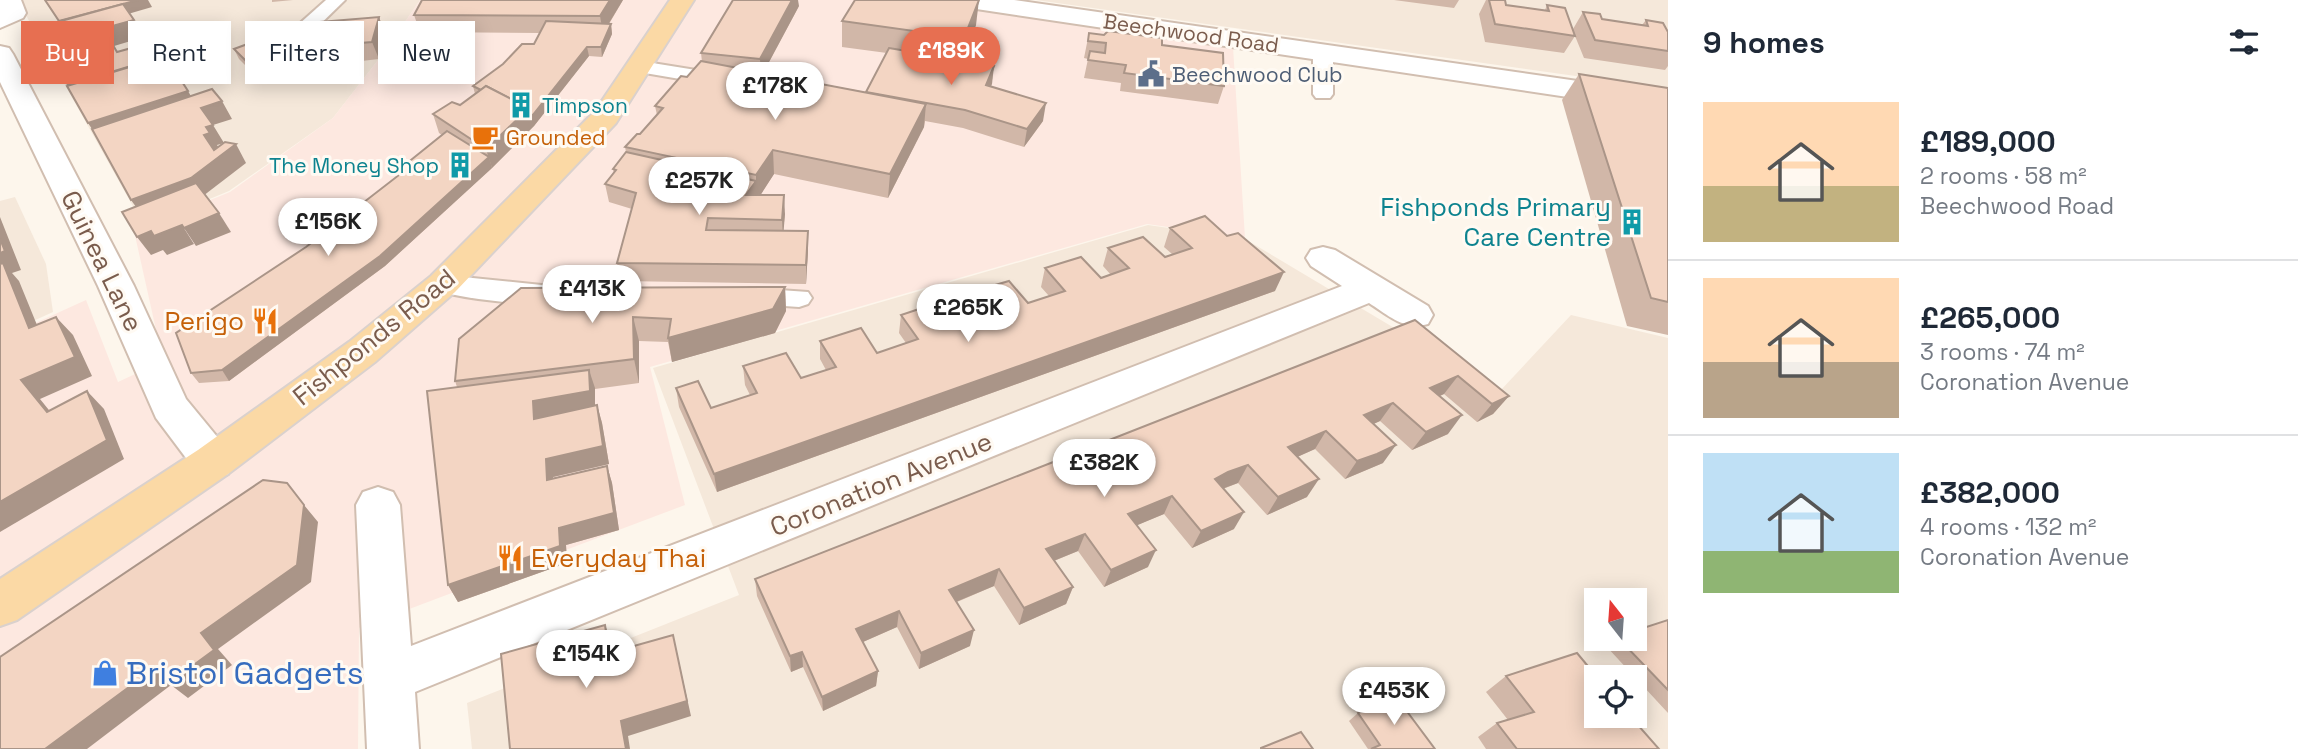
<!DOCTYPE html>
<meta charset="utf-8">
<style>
body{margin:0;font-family:"Space Grotesk",sans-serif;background:#f6f6f7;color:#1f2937;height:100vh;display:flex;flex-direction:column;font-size:26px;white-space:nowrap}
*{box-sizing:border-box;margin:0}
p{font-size:23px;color:#747a83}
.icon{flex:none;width:38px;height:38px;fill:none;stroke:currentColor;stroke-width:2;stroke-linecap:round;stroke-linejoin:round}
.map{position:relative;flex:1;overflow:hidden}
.side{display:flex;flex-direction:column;background:#fff;width:630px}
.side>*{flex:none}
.banner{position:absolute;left:21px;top:21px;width:665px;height:63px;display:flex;gap:14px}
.needle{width:46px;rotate:343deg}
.controls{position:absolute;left:1584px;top:588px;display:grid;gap:14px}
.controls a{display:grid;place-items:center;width:63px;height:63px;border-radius:0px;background:#fff;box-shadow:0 4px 18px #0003;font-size:35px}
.price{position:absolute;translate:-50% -60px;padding:0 16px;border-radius:24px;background:#fff;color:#222;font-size:23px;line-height:46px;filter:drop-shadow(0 2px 4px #0008)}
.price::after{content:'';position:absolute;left:50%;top:42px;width:21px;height:16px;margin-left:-10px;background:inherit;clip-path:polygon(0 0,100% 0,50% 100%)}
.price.on{background:#e76f51;color:#fff}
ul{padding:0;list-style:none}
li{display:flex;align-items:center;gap:21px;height:175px;padding:0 35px}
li+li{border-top:2px solid #e0e1e3}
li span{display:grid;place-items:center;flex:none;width:196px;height:140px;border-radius:0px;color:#555}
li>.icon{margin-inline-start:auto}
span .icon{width:84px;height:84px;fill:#fffc;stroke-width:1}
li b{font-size:30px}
h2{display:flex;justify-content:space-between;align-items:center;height:84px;padding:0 35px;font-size:30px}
.chip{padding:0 24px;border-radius:0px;background:#fff;box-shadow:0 4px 18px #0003;font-size:24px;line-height:63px}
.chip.on{background:#e76f51;color:#fff}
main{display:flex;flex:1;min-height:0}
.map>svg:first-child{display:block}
.residential{fill:#f5e8da;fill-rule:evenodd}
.commercial{fill:#fde8e0}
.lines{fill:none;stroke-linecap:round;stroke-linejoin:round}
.lane-casing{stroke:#d1beb0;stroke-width:4}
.street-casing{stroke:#d1beb0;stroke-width:4}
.primary-casing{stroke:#dad1cd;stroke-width:4}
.lane{fill:#fff;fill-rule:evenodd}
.street{fill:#fff;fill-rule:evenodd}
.primary{fill:#fbd9a5;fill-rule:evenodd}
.wall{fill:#d1b7a8}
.shaded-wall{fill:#aa9588}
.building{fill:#f3d5c3;stroke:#aa9588;stroke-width:2}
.labels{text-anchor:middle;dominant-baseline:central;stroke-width:6;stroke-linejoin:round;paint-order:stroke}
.far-street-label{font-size:21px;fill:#7a5c4d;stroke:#fffaf3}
.far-service-label{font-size:21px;fill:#4e5e75;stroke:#fffaf3;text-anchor:start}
.far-culture-label{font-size:21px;fill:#0d838f;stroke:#fffaf3;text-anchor:start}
.far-food-label{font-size:21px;fill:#c56008;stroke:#fffaf3;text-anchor:start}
.culture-label{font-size:26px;fill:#0d838f;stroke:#fffaf3;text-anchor:end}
.street-label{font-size:26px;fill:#7a5c4d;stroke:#fffaf3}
.food-label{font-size:26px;fill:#c56008;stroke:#fffaf3;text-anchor:end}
.near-shop-label{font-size:32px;fill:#366cbe;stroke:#fffaf3;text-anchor:start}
</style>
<main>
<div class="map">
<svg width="1668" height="749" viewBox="0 0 1668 749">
<rect width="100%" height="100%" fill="#fdf6ec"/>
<!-- residential -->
<g class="residential">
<path d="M0 0H420L385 51 333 118 229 191 144 226 23 10Z"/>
<path d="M1036 0H1668V89Z"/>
<path d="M15 197 46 264 53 312 0 336V201Z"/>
<path d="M1148 225 1245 239 1500 391 1571 315 1668 338V749H472L467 703 739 595 653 368ZM1596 600H1634V639H1596ZM1596 677H1634V716H1596Z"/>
</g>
<!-- commercial -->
<path class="commercial" d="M420 0H954L1233 47 1245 238 1147 224 650 367 685 505 359 628 358 749H0V339L86 300 118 382 163 361 134 231 230 192 333 118 385 51Z"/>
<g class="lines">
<!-- lane casing -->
<g class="lane-casing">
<g id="lane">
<path d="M326 0H345L303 41H289L287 37 289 33Z"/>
<path d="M1323 46 1333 52V94L1330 98H1316L1313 94V52Z"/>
<path d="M640 61 727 75 734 77 737 81 734 85 727 87 633 71 630 67 633 63Z"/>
<path d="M443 275 561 287 565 293 561 299C529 308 466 299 434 290L430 284 434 278Z"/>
<path d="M750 288 808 292 812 298 808 304 799 307 741 303 737 297 741 291Z"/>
</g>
</g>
<!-- street casing -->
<g class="street-casing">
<g id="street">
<path d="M0 0H21L26 13 23 18 0 28Z"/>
<path d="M951 0H1014L1668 94V112L963 7 954 5Z"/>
<path d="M0 46 9 48 13 54 134 286 186 399 228 450 234 462 228 474 213 479 198 474 156 418 98 286 0 82Z"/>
<path d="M1323 247 1335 250 1428 306 1433 315 1428 324C1404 331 1388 315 1369 303L415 692 419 749H367L356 505 363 492 378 487 393 492 400 505 411 646 1342 286 1311 266 1306 258 1311 250Z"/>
</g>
</g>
<!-- primary casing -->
<g class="primary-casing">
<path id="primary" d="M670 0H694L616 123 455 292 375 362 228 474 17 620 0 626V579L198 450 349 342 431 276 595 111Z"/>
</g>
<!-- lane -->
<use href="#lane" class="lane"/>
<!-- street -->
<use href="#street" class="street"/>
<!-- primary -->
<use href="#primary" class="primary"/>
</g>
<!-- wall -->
<g class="wall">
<path d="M272 0H293L272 2Z"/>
<path d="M623 0 609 24H611L612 34 602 57 589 56 534 126 492 168 385 266 229 381 199 383 191 373 306 247 398 176 396 172 442 135 439 133 433 114 460 105 475 94 473 86 534 44 540 33 420 32 414 15Z"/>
<path d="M1394 0H1459L1454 8Z"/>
<path d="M1486 0H1505L1506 5 1545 10 1547 5 1573 29 1583 12 1602 19 1642 25 1646 20 1668 32V66L1665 70 1584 58 1575 36 1564 53 1485 42 1479 14Z"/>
<path d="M799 6 763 73 866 92 887 53 842 47V21L976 25 962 60 994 66 991 87 1043 121 1024 147 963 128 925 121 924 127 888 198 774 174 760 195 785 214 783 231H808V250L806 284 621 281 617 263 632 209 609 202 605 184 614 174 613 169 626 152 625 147 640 134 657 115 655 106 687 77 702 62 701 53Z"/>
<path d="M379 17 385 34 379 59 344 63 339 78 319 80 311 62H309L301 45Z"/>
<path d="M1089 33 1162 45 1224 86 1218 104 1120 91 1121 83 1084 78 1088 59 1084 58Z"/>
<path d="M234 49 292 70 261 81 239 59Z"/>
<path d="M1579 74 1668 88V335L1627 326 1562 100Z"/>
<path d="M1170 228 1275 291 717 492 679 407 676 388 711 408 750 395 745 385 743 366 801 378 826 370 820 359V341L877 353 906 343 899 333 901 315 958 326 975 320 968 311 971 292 1028 303 1049 296 1041 287 1045 268 1101 278 1111 275 1103 266 1108 248 1165 257 1172 254 1164 247Z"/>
<path d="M785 287 786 311 775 333 672 362 668 342 639 341V383L595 389V405H597L602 423 609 464 553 477V478L607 466 612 483 619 530 566 545 567 563 458 602 448 585 457 387 455 381 459 339Z"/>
<path d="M1415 320 1509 396 1493 414 1477 422 1444 394 1440 396 1448 434 1412 450 1380 421 1373 424 1383 463 1345 479 1315 449 1297 457 1307 497 1267 515 1238 483 1223 489 1234 529 1192 548 1164 514 1137 525 1148 567 1104 587 1078 551 1054 561 1073 587 1066 604 1019 625 994 586 957 602 970 646 919 669 897 627 863 642 878 671 876 686 823 711 803 667 791 672 757 596 755 579Z"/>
<path d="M1668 620V713L1606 646 1616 639H1634Z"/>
<path d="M1506 676 1659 749H1486L1478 737 1497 723 1508 720 1486 692Z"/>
<path d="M1358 713 1435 749H1368L1349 721Z"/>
</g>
<!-- shaded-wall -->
<g class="shaded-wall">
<path d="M138 0H148L152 7 66 32 60 23Z"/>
<path d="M610 0H623L603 33 600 16Z"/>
<path d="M792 0H798L799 6 761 77 760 59Z"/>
<path d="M979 0 976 25 961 64 964 38Z"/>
<path d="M379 17 385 34 379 59 372 42Z"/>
<path d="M134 20 144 37 71 59 59 41Z"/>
<path d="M611 24 612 34 602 57 601 47Z"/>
<path d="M214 38 219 48 181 59 175 50Z"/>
<path d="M336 45 344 63 339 78 332 60Z"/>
<path d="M587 47 589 56 534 126 492 168 486 149Z"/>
<path d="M138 52 149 70 146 71 134 53Z"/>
<path d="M287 60 292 70 261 81 256 71Z"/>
<path d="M994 66 992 84 983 103 986 85Z"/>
<path d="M188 91 201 114 104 147 88 123Z"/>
<path d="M222 101 232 119 213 125 224 143 217 145 221 151 214 154 204 135 206 127 201 108Z"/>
<path d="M1046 103 1043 121 1024 147 1027 129Z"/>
<path d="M926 104 924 127 888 198 890 174Z"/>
<path d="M236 144 246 163 203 196 144 218 131 200Z"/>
<path d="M773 150 774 174 758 199 746 195 756 181V175Z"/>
<path d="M489 157 492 168 385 266 229 381 222 370Z"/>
<path d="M784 195 785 214 783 238 782 220Z"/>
<path d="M219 213 231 232 196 246 184 228Z"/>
<path d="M0 217 21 270 12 273 19 281 46 347 29 328 0 278Z"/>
<path d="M182 225 194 244 167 255 163 250 151 255 137 237 151 231Z"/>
<path d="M808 231V250L806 284V265Z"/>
<path d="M1284 272 1275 291 717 492 714 474Z"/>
<path d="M785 287 786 311 775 333 672 362 668 338Z"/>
<path d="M56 317 73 335 92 376 40 399 65 430 47 412 21 380Z"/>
<path d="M633 317 639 341V383L634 359Z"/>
<path d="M589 370 595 388V410L534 419 533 401Z"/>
<path d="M1458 376 1444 394 1417 406 1430 388Z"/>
<path d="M87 391 104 409 124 459 0 532V502Z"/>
<path d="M1509 396 1493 414 1477 422 1492 404Z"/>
<path d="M1393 403 1380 421 1352 434 1364 415Z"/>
<path d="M597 405 602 423 609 464 553 477 554 497 547 480 546 459Z"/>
<path d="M1462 415 1448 434 1412 450 1426 432Z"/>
<path d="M1326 431 1315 449 1277 466 1288 447Z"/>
<path d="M1396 445 1383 463 1345 479 1357 461Z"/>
<path d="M1248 465 1238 483 1219 490 1215 479 1228 472Z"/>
<path d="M607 466 612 483 619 530 566 545 567 563 458 602 448 585 559 528Z"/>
<path d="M1319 479 1307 497 1267 515 1278 497Z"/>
<path d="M1172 496 1164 514 1121 532 1128 514Z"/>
<path d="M304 505 318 522 311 582 218 649 232 665 188 698 171 685 87 749H45L201 633Z"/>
<path d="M1244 512 1234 529 1192 548 1201 531Z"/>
<path d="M1085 534 1078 551 1041 566 1046 549Z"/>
<path d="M1156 550 1148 567 1104 587 1111 570Z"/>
<path d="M999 569 994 586 946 606 949 590Z"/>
<path d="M1073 587 1066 604 1019 625 1024 608Z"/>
<path d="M899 611 897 627 856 645V629Z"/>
<path d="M605 625 611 641 616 668 609 653Z"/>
<path d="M974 630 970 646 919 669 921 653Z"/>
<path d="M673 635 691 716 628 736 630 749H626L621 721Z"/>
<path d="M802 652 803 667 791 672 790 656Z"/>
<path d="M878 671 876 686 823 711 822 697Z"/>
</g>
<!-- building -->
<g class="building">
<path d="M45 0H138L59 21Z"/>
<path d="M422 0H610L600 16 414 15Z"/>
<path d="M733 0H792L760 59 701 53Z"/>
<path d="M855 0H979L964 38 842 21Z"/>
<path d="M1489 0H1505L1506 5 1549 11 1547 5 1565 8 1575 36 1495 24Z"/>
<path d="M123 4 134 20 59 41 50 24Z"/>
<path d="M1583 12 1600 14 1602 19 1648 26 1646 20 1663 23 1668 32V51L1595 40Z"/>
<path d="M379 17 372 42 336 45 332 60 311 62 317 43 301 45 308 23Z"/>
<path d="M546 21 611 24 601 47H587L532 116 529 108 486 86 481 90 473 86 503 64 522 44H534Z"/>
<path d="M203 24 214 38 175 50 165 35Z"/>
<path d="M1108 31 1162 38V45L1223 53 1224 86 1124 73 1126 65 1088 60 1090 51 1105 53 1106 43 1088 41 1089 33 1104 35Z"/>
<path d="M264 38 287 60 256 71 234 49Z"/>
<path d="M110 40 117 52 135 47 138 52 134 53 141 63 68 85 53 57Z"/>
<path d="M889 48 994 66 986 85 1046 103 1027 129 965 110 866 92Z"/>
<path d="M701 61 926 104 890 174 773 150 756 175 625 147 637 134H640L663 108 655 106 681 76 687 77Z"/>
<path d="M146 62 158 80 177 74 188 91 88 123 67 86Z"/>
<path d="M1579 74 1668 88V302L1651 298Z"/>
<path d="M486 86 529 108 486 149 433 114 452 102 460 105Z"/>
<path d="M212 89 222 101 201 108 213 125 206 127 210 133 204 135 214 150 225 142 236 144 191 178 131 200 92 129Z"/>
<path d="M447 131 489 157 380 256 222 370 191 373 176 333 306 247 399 175 396 172Z"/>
<path d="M626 152 756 181 746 195H784L782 220 708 218 706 230 808 231 806 265 617 263 636 193 605 184 616 170 613 169Z"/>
<path d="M196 183 219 213 184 228 182 225 154 236 151 231 137 237 122 212Z"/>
<path d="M1205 216 1227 236 1238 233 1284 272 714 474 676 388 698 381 711 408 757 393 743 366 786 353 801 378 836 367 820 341 861 328 877 353 918 339 901 315 940 302 958 326 990 315 971 292 1009 281 1028 303 1065 291 1045 268 1081 257 1101 278 1129 268 1108 248 1143 237 1165 257 1192 248 1170 228Z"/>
<path d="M0 239 5 251 0 253Z"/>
<path d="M3 263 29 328 56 317 75 357 21 380 47 412 87 391 107 440 0 502V264Z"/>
<path d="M785 287 773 309 668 338 671 319 633 317 634 359 455 381 459 339 521 288Z"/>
<path d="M1415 320 1509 396 1492 404 1458 376 1430 388 1462 415 1426 432 1393 403 1364 415 1396 445 1377 454 1357 461 1326 431 1288 447 1319 479 1278 497 1248 465 1228 472 1215 479 1244 512 1201 531 1172 496 1128 514 1156 550 1111 570 1085 534 1046 549 1073 587 1024 608 999 569 949 590 974 630 921 653 899 611 856 629 878 671 822 697 802 652 790 656 755 579Z"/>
<path d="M589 370 590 391 533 401 534 419 597 405 603 446 546 459 547 480 607 466 614 513 559 528 560 546 448 585 427 391Z"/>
<path d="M263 480 287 483 304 505 297 565 201 633 214 650 169 683 156 667 45 749H0V657Z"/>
<path d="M1668 620V690L1619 639H1634V631Z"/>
<path d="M605 625 609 653 673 635 687 701 621 721 626 749H510L501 654Z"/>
<path d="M1577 653 1597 677H1596V716H1630L1659 749H1517L1497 723 1534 712 1506 676Z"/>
<path d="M1397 698 1435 749H1371L1380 745 1358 713Z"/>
<path d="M1301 732 1313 749H1261V748Z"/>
</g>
<!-- icons -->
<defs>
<g id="civic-bare" transform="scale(2.1)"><path d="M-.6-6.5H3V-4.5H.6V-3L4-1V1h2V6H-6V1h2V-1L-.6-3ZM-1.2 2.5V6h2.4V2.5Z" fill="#5c6f8a" stroke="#fffaf3" stroke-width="2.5" paint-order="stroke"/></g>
<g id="building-bare" transform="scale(2.1)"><path d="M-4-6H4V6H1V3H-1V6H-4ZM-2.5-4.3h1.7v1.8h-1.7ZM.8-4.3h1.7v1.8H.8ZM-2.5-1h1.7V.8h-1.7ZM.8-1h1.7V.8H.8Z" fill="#0f9aa8" stroke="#fffaf3" stroke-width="2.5" paint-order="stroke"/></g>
<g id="cafe-bare" transform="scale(2.1)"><path d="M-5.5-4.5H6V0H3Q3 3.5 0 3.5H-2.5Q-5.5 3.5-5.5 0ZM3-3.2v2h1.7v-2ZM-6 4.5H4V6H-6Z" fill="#e8710a" stroke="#fffaf3" stroke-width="2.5" paint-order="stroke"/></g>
<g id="restaurant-bare" transform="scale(2.1)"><path d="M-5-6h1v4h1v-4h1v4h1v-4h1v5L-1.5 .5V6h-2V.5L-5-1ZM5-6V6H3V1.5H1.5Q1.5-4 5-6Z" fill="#e8710a" stroke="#fffaf3" stroke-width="2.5" paint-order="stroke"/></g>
<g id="shop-bare" transform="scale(2.1)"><path d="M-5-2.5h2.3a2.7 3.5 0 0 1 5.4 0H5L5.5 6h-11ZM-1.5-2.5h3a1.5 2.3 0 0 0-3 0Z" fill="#3f7fe0" stroke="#fffaf3" stroke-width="2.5" paint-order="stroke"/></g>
</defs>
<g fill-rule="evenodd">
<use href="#civic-bare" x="1151" y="74"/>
<use href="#building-bare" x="521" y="105"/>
<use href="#cafe-bare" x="485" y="137"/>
<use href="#building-bare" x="460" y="165"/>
<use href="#building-bare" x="1632" y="222"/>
<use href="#restaurant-bare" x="265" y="321"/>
<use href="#restaurant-bare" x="510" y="558"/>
<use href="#shop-bare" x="105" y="673"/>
</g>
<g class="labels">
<!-- far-street labels -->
<g class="far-street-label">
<text transform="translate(1191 33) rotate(8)">Beechwood Road</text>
</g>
<!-- far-service labels -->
<g class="far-service-label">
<text x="1172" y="74">Beechwood Club</text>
</g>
<!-- far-culture labels -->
<g class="far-culture-label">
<text x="542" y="105">Timpson</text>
<text x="439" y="165" text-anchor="end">The Money Shop</text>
</g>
<!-- far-food labels -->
<g class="far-food-label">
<text x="506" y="137">Grounded</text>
</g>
<!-- culture labels -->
<g class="culture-label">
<text x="1611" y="207">Fishponds Primary<tspan x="1611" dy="30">Care Centre</tspan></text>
</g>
<!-- street labels -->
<g class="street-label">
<text transform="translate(102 261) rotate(64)">Guinea Lane</text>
<text transform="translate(374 337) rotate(-39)">Fishponds Road</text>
<text transform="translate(881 484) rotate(-22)">Coronation Avenue</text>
</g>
<!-- food labels -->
<g class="food-label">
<text x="244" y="321">Perigo</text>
<text x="531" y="558" text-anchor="start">Everyday Thai</text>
</g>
<!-- near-shop labels -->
<g class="near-shop-label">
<text x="126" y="673">Bristol Gadgets</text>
</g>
</g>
</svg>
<div class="controls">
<a><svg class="needle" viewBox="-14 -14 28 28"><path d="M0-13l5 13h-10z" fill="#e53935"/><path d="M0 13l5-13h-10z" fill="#747a83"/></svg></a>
<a><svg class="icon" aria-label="locate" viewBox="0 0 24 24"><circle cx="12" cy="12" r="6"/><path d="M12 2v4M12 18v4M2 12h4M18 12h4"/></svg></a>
</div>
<b class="price on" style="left:951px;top:87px">£189K</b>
<b class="price" style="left:775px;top:122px">£178K</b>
<b class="price" style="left:699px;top:217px">£257K</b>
<b class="price" style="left:328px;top:258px">£156K</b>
<b class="price" style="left:592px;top:325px">£413K</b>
<b class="price" style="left:968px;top:344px">£265K</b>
<b class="price" style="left:1104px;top:499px">£382K</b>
<b class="price" style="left:586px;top:690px">£154K</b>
<b class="price" style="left:1394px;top:727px">£453K</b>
<div class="banner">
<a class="chip on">Buy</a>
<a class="chip">Rent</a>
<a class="chip">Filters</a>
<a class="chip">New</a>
</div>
</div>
<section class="side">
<h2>9 homes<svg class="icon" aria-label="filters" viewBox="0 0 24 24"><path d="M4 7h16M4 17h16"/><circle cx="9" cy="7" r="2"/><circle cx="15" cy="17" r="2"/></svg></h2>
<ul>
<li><span style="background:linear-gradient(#ffd9b3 60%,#c2b280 0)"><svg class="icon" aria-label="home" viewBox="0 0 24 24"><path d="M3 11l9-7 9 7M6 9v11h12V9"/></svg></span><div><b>£189,000</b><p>2 rooms · 58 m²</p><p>Beechwood Road</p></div></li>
<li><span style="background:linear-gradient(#ffd9b3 60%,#b9a48a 0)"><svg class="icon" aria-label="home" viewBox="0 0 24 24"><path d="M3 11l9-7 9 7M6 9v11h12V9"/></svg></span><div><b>£265,000</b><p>3 rooms · 74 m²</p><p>Coronation Avenue</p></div></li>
<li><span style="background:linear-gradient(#bfe0f5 70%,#8fb573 0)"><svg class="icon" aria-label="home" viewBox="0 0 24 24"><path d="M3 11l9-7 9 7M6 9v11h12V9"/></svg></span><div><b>£382,000</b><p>4 rooms · 132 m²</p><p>Coronation Avenue</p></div></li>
</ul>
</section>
</main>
